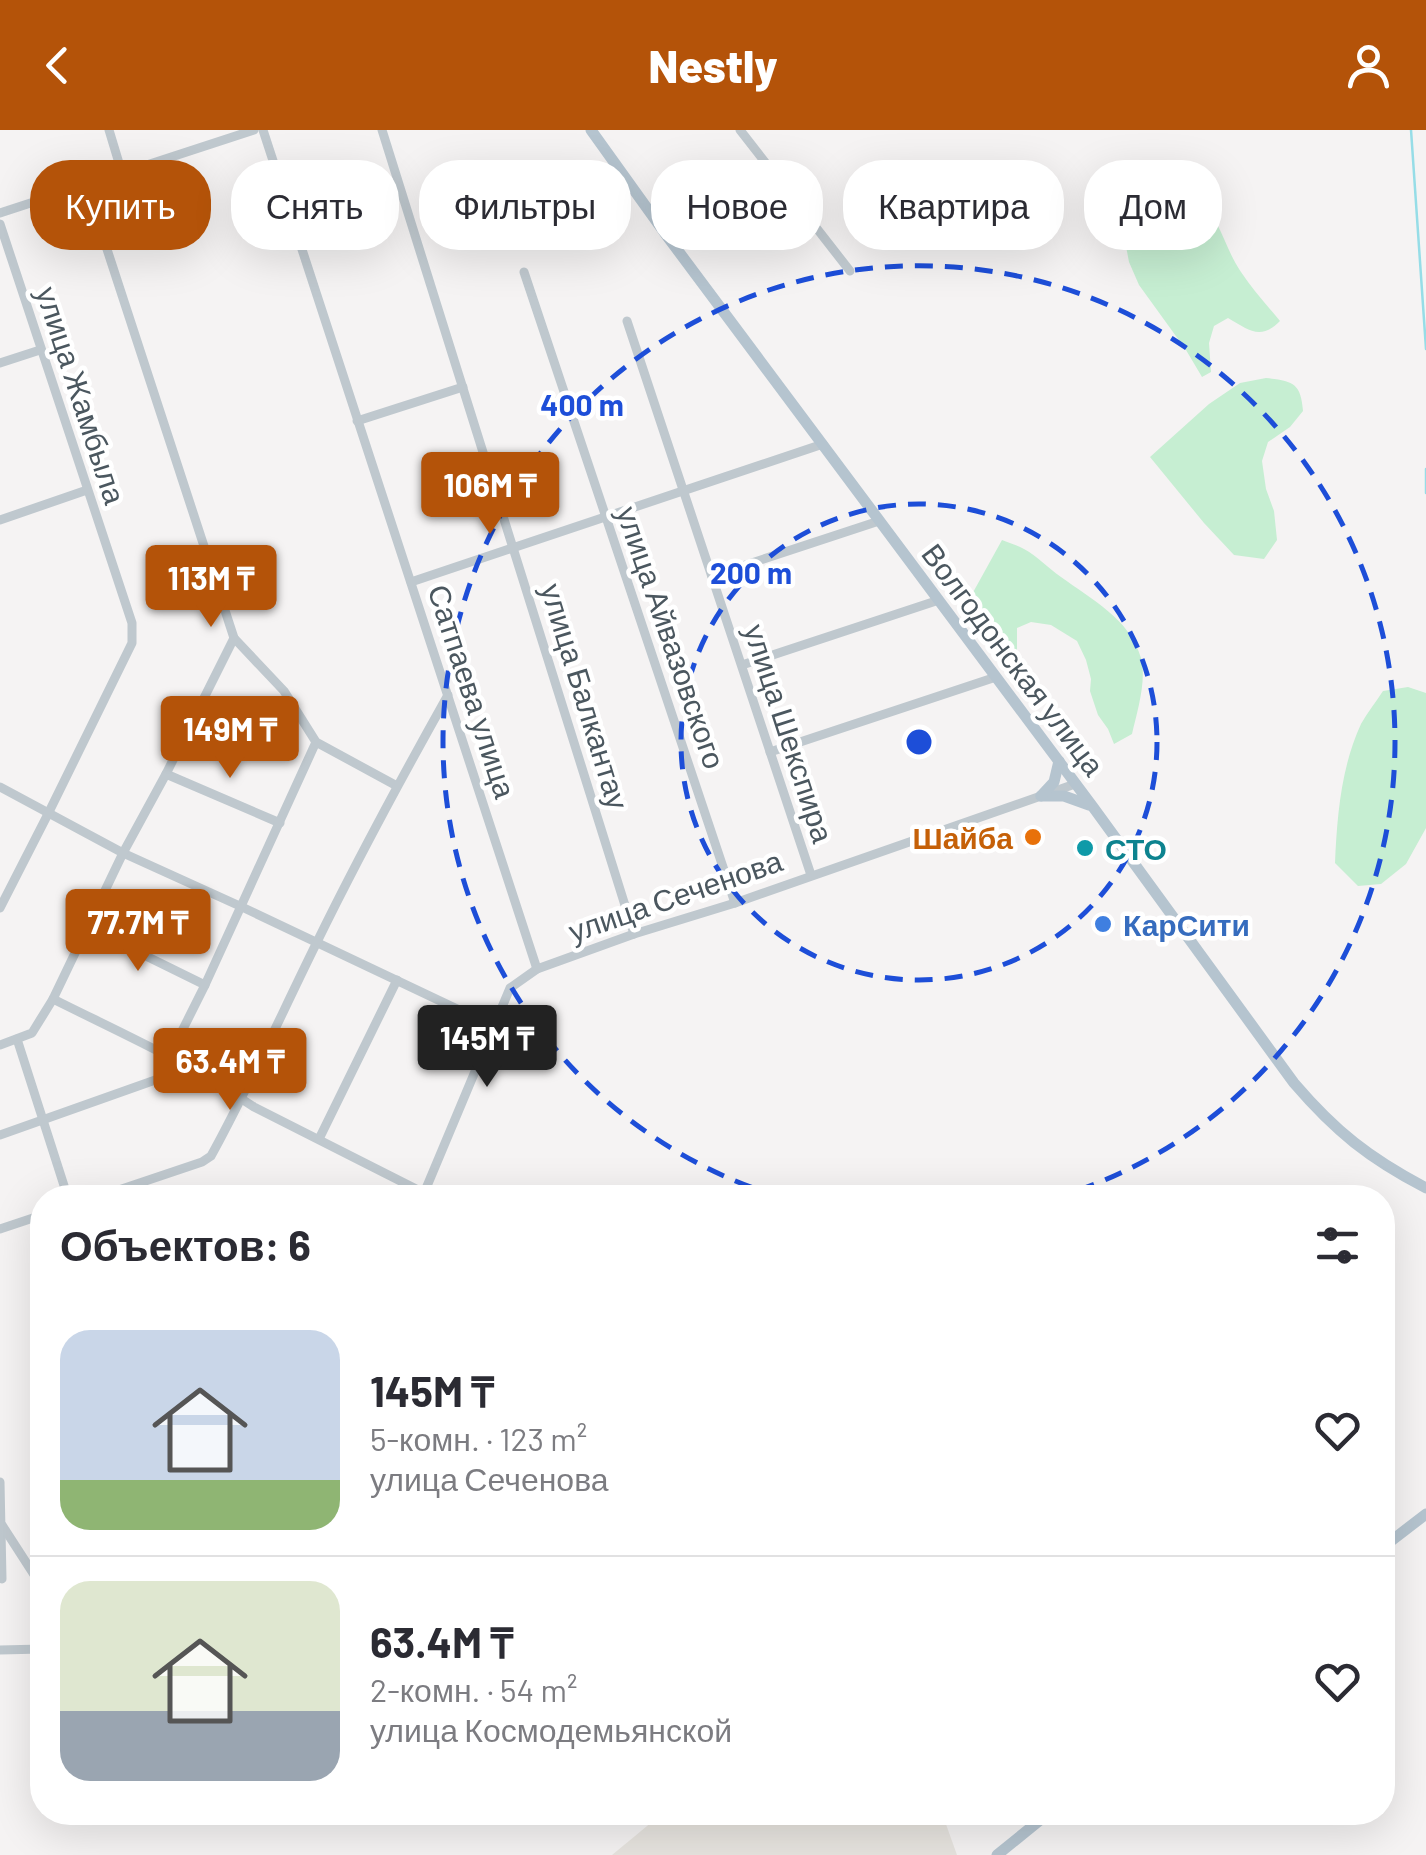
<!DOCTYPE html>
<html lang="ru">
<meta charset="utf-8">
<style>
body{margin:0;font-family:Barlow,sans-serif;background:#f7f7f7;color:#2b2b33;height:100vh;display:flex;flex-direction:column;font-size:38px;white-space:nowrap}
*{box-sizing:border-box;margin:0}
p{font-size:32px;color:#7c7c81}
.icon{flex:none;width:55px;height:55px;fill:none;stroke:currentColor;stroke-width:2;stroke-linecap:round;stroke-linejoin:round}
.map{position:relative;flex:1;overflow:hidden}
.drawer{position:absolute;left:30px;top:1055px;width:1365px;height:640px;display:flex;flex-direction:column;background:#fff;border-radius:40px;box-shadow:0 10px 40px #0002}
.drawer>*{flex:none}
.top-card{position:absolute;left:30px;top:30px;width:1368px;height:90px;display:flex;gap:20px}
.price{position:absolute;translate:-50% -85px;padding:0 22px;border-radius:10px;background:#b45309;color:#fff;font-size:32px;line-height:65px;filter:drop-shadow(0 2px 5px #0008)}
.price::after{content:'';position:absolute;left:50%;top:60px;width:30px;height:22px;margin-left:-15px;background:inherit;clip-path:polygon(0 0,100% 0,50% 100%)}
.price.on{background:#222;color:#fff}
ul{padding:0;list-style:none}
li{display:flex;align-items:center;gap:30px;height:250px;padding:0 30px}
li+li{border-top:2px solid #e1e1e2}
li span{display:grid;place-items:center;flex:none;width:280px;height:200px;border-radius:30px;color:#555}
li>.icon{margin-inline-start:auto}
span .icon{width:120px;height:120px;fill:#fffc;stroke-width:1}
li b{font-size:42px}
h2{display:flex;justify-content:space-between;align-items:center;height:120px;padding:0 30px;font-size:42px}
.chip{padding:0 35px;border-radius:40px;background:#fff;box-shadow:0 10px 40px #0002;font-size:35px;line-height:90px}
.chip.on{background:#b45309;color:#fff}
header{display:flex;justify-content:space-between;align-items:center;height:130px;padding:0 30px;background:#b45309;color:#fff;font-size:45px;font-weight:800}
.map>svg:first-child{display:block}
.commercial{fill:#e7e4df}
.green{fill:#c6eed2}
.lines{fill:none;stroke-linecap:round;stroke-linejoin:round}
.stream{stroke:#96dde7;stroke-width:2.5}
.minor{stroke:#bfc8ce;stroke-width:9}
.major{stroke:#b5c4cf;stroke-width:11}
.ring{fill:none;stroke:#1d4ed8;stroke-width:5;stroke-dasharray:18 12}
.food-dot{fill:#e8710a;stroke:#fff;stroke-width:4}
.culture-dot{fill:#0f9aa8;stroke:#fff;stroke-width:4}
.shop-dot{fill:#3f7fe0;stroke:#fff;stroke-width:4}
.labels{text-anchor:middle;dominant-baseline:central;stroke-width:9;stroke-linejoin:round;paint-order:stroke}
.street-label{font-size:30px;fill:#4b575f;stroke:#fff}
.food-label{font-size:30px;font-weight:bold;fill:#c56008;stroke:#fff;text-anchor:end}
.culture-label{font-size:30px;font-weight:bold;fill:#0d838f;stroke:#fff;text-anchor:start}
.shop-label{font-size:30px;font-weight:bold;fill:#366cbe;stroke:#fff;text-anchor:start}
.centre{fill:#1d4ed8;stroke:#fff;stroke-width:5}
.ring-label{font-size:30px;text-anchor:middle;font-weight:bold;fill:#1d4ed8;stroke:#fff;stroke-width:9;stroke-linejoin:round;paint-order:stroke}
</style>
<header><svg class="icon" aria-label="back" viewBox="0 0 24 24"><path d="M15 5l-7 7 7 7"/></svg>Nestly<svg class="icon" aria-label="person" viewBox="0 0 24 24"><circle cx="12" cy="8" r="4"/><path d="M4 21q1-7 8-7t8 7"/></svg></header>
<div class="map">
<svg width="1426" height="1725" viewBox="0 0 1426 1725">
<rect width="100%" height="100%" fill="#f5f3f3"/>
<!-- commercial -->
<path class="commercial" d="M664 1682 942 1683 957 1725H612Z"/>
<!-- green -->
<g class="green">
<path d="M1150 40C1176 45 1203 68 1216 92 1225 109 1230 126 1241 142 1252 159 1267 175 1280 191 1260 211 1249 200 1228 188L1214 196 1209 213 1211 242 1202 247 1186 220 1139 155 1129 132 1117 69 1128 50Z"/>
<path d="M1266 248C1293 251 1301 253 1303 281L1290 297 1268 312 1262 331 1266 359 1274 381 1277 410 1264 429 1234 425 1204 393 1150 327 1209 274 1240 253Z"/>
<path d="M1002 410C1009 413 1017 415 1024 419 1037 426 1048 438 1061 447 1091 469 1130 489 1141 528 1147 550 1137 582 1132 604L1114 614 1108 599 1098 585 1090 561 1091 549 1086 530 1077 511 1051 495 1031 492 1017 498V524L1010 538 972 501 962 476 971 466Z"/>
<path d="M1408 557 1426 563V698L1406 734 1381 754 1358 756 1335 733C1337 687 1341 637 1361 594 1367 583 1376 572 1383 561Z"/>
</g>
<g class="lines">
<!-- stream -->
<g class="stream">
<path d="M1411 0 1426 219"/>
<path d="M1426 339V363"/>
</g>
<!-- minor -->
<g class="minor">
<path d="M109 0 122 43"/>
<path d="M263 0 537 839"/>
<path d="M382 0 634 804"/>
<path d="M740 0 850 141"/>
<path d="M0 83 254 0"/>
<path d="M0 94 132 493V513L48 684 0 778"/>
<path d="M524 142 735 773"/>
<path d="M627 191 811 745"/>
<path d="M0 233 40 220"/>
<path d="M357 291 463 257"/>
<path d="M0 390 87 360"/>
<path d="M712 446 879 391"/>
<path d="M411 452 823 314"/>
<path d="M234 508 284 561 316 612 397 656"/>
<path d="M742 535 939 470"/>
<path d="M770 622 996 547"/>
<path d="M166 644 280 693"/>
<path d="M0 657 123 723 242 777 493 896"/>
<path d="M89 798 205 855"/>
<path d="M53 869C121 903 191 934 254 977L424 1063"/>
<path d="M17 909 68 1068"/>
<path d="M0 915 32 903 53 869 123 723 166 644 234 508 86 55"/>
<path d="M0 1005 158 949 205 855 316 612"/>
<path d="M319 1009 397 850"/>
<path d="M95 1068 202 1032 211 1026C249 957 281 885 316 814 357 730 402 647 448 565"/>
<path d="M422 1068 510 858 537 839 634 804 735 773 1075 654"/>
<path d="M0 1099 42 1085"/>
<path d="M0 1352 2 1449"/>
<path d="M2 1395 42 1457"/>
<path d="M0 1520 42 1519"/>
</g>
<!-- major -->
<g class="major">
<path d="M591 0 667 106 1093 677 1294 953C1336 1002 1369 1028 1426 1058"/>
<path d="M1041 666H1064L1089 675"/>
<path d="M1041 666 1054 652 1059 631"/>
<path d="M1382 1418 1426 1384"/>
<path d="M997 1725 1050 1682"/>
</g>
</g>
<!-- distance rings -->
<g class="ring">
<circle cx="919" cy="612" r="238"/>
<path d="M780 1067A476 476 0 1 1 1058 1067"/>
</g>
<!-- markers -->
<circle class="food-dot" cx="1033" cy="707" r="10"/>
<circle class="culture-dot" cx="1085" cy="718" r="10"/>
<circle class="shop-dot" cx="1103" cy="794" r="10"/>
<g class="labels">
<!-- street labels -->
<g class="street-label">
<text transform="translate(82 265) rotate(72)">улица Жамбыла</text>
<text transform="translate(672 507) rotate(71)">улица Айвазовского</text>
<text transform="translate(1014 529) rotate(53)">Волгодонская улица</text>
<text transform="translate(473 561) rotate(72)">Сатпаева улица</text>
<text transform="translate(586 566) rotate(73)">улица Балкантау</text>
<text transform="translate(790 603) rotate(72)">улица Шекспира</text>
<text transform="translate(675 765) rotate(-19)">улица Сеченова</text>
</g>
<!-- food labels -->
<g class="food-label">
<text x="1013" y="707">Шайба</text>
</g>
<!-- culture labels -->
<g class="culture-label">
<text x="1105" y="718">СТО</text>
</g>
<!-- shop labels -->
<g class="shop-label">
<text x="1123" y="794">КарСити</text>
</g>
</g>
<circle cx="919" cy="612" r="15" class="centre"/>
<g class="ring-label">
<text x="582" y="286">400 m</text>
<text x="751" y="454">200 m</text>
</g>
</svg>
<b class="price" style="left:490px;top:407px">106M ₸</b>
<b class="price" style="left:211px;top:500px">113M ₸</b>
<b class="price" style="left:230px;top:651px">149M ₸</b>
<b class="price" style="left:138px;top:844px">77.7M ₸</b>
<b class="price on" style="left:487px;top:960px">145M ₸</b>
<b class="price" style="left:230px;top:983px">63.4M ₸</b>
<div class="top-card">
<a class="chip on">Купить</a>
<a class="chip">Снять</a>
<a class="chip">Фильтры</a>
<a class="chip">Новое</a>
<a class="chip">Квартира</a>
<a class="chip">Дом</a>
</div>
<section class="drawer">
<h2>Объектов: 6<svg class="icon" aria-label="filters" viewBox="0 0 24 24"><path d="M4 7h16M4 17h16"/><circle cx="9" cy="7" r="2"/><circle cx="15" cy="17" r="2"/></svg></h2>
<ul>
<li><span style="background:linear-gradient(#c9d6e8 75%,#8fb573 0)"><svg class="icon" aria-label="home" viewBox="0 0 24 24"><path d="M3 11l9-7 9 7M6 9v11h12V9"/></svg></span><div><b>145M ₸</b><p>5-комн. · 123 m²</p><p>улица Сеченова</p></div><svg class="icon" aria-label="heart" viewBox="0 0 24 24"><path d="M12 20l-8-8c-3-5 5-10 8-4 3-6 11-1 8 4z"/></svg></li>
<li><span style="background:linear-gradient(#dfe7d0 65%,#9aa5b1 0)"><svg class="icon" aria-label="home" viewBox="0 0 24 24"><path d="M3 11l9-7 9 7M6 9v11h12V9"/></svg></span><div><b>63.4M ₸</b><p>2-комн. · 54 m²</p><p>улица Космодемьянской</p></div><svg class="icon" aria-label="heart" viewBox="0 0 24 24"><path d="M12 20l-8-8c-3-5 5-10 8-4 3-6 11-1 8 4z"/></svg></li>
</ul>
</section>
</div>
